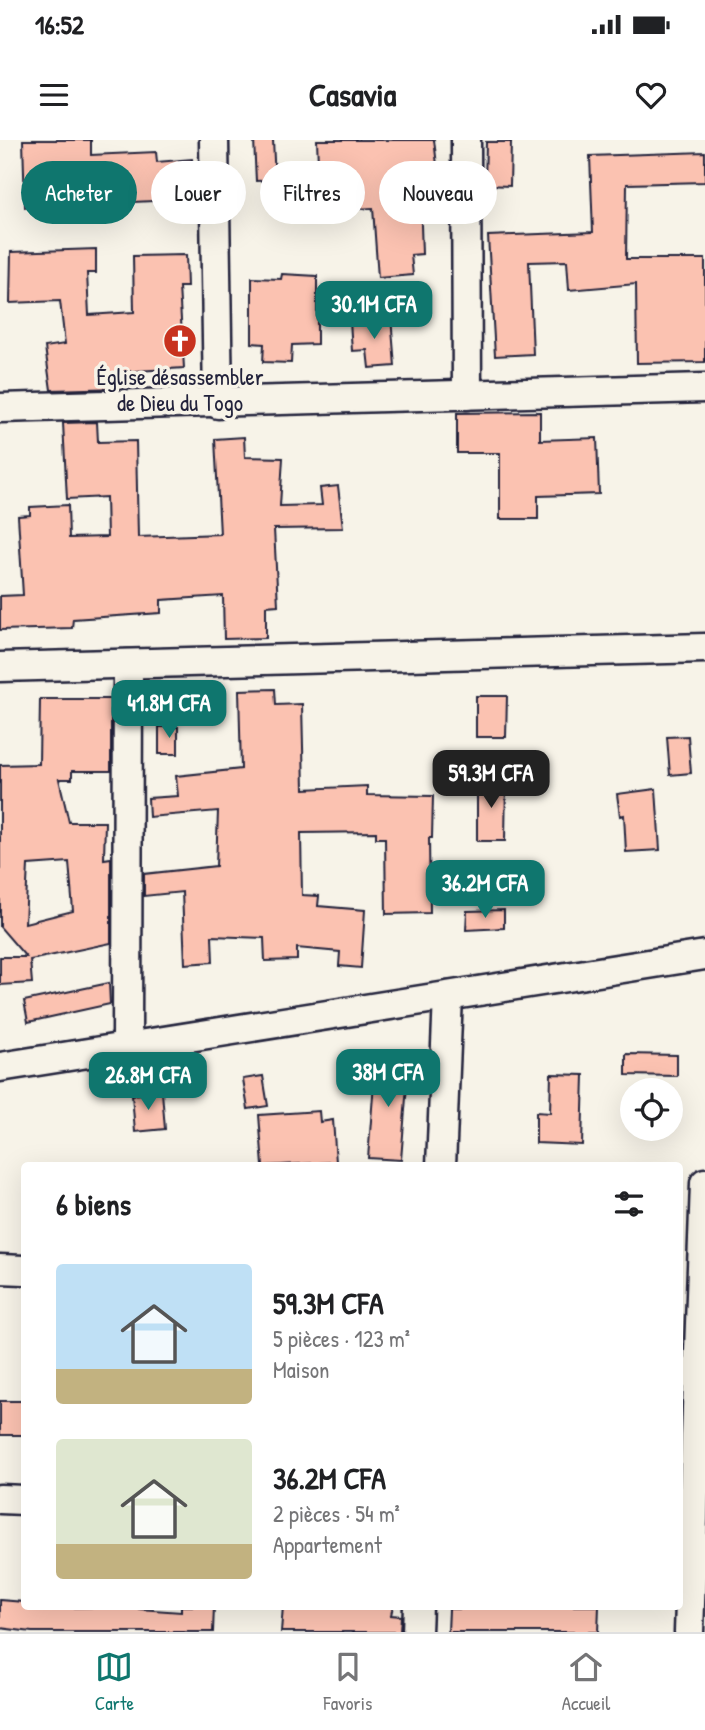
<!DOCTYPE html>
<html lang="fr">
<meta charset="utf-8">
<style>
body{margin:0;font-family:"Patrick Hand",sans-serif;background:#f6f6f6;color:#202124;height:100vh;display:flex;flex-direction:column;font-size:26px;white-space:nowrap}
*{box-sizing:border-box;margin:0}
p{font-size:23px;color:#757577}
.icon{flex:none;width:38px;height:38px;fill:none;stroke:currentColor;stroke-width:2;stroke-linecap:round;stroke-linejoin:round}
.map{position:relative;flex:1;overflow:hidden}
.side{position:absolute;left:21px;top:1022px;width:662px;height:448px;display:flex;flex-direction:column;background:#fff;border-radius:7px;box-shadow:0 7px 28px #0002}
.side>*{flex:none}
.banner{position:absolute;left:21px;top:21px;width:663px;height:63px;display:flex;gap:14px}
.controls{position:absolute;left:620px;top:938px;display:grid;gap:14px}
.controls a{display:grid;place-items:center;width:63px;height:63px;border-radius:50%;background:#fff;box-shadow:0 7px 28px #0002;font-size:35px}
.price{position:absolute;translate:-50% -60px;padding:0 16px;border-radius:14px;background:#0f766e;color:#fff;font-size:23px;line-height:46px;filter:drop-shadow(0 2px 4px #0008)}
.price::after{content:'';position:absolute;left:50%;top:42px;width:21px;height:16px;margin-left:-10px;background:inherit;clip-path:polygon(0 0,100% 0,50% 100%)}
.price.on{background:#222;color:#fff}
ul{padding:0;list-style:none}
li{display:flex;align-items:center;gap:21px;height:175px;padding:0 35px}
li span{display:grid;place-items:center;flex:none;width:196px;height:140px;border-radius:7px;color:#555}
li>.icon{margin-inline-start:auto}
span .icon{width:84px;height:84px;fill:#fffc;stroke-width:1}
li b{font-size:30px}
h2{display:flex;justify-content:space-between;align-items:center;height:84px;padding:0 35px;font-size:30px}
.tag{padding:0 24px;border-radius:32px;background:#fff;box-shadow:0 7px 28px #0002;font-size:24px;line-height:63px}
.tag.on{background:#0f766e;color:#fff}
.status{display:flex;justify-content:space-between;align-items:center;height:49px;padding:0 35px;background:#fff;direction:ltr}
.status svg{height:19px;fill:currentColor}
header{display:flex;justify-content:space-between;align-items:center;height:91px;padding:0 35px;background:#fff;font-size:32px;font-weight:700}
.menu{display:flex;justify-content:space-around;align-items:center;height:98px;border-top:2px solid #e0e0e0;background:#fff;font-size:19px;color:#757577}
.menu a{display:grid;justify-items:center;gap:4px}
.menu .on{color:#0f766e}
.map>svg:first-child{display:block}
.building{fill:#fbc2b1;stroke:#22223b;stroke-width:2;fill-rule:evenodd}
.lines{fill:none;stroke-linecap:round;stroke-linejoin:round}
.street-casing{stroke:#22223b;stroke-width:33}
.street{stroke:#f7f3e8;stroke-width:28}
.labels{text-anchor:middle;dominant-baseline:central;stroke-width:7;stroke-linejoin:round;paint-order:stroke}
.poi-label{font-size:23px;fill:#22223b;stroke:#f7f3e8}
</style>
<div class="status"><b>16:52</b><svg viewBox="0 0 49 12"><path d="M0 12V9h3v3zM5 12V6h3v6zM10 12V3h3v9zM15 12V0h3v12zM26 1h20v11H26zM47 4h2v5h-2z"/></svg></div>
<header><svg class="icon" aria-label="menu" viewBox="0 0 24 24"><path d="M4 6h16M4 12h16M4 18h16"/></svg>Casavia<svg class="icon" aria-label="heart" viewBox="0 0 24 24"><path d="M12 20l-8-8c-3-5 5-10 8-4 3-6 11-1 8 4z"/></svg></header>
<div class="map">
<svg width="705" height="1492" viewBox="0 0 705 1492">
<rect width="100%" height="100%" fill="#f7f3e8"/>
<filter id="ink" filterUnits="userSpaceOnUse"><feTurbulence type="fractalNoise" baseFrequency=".0143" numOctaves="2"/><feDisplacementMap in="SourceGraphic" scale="14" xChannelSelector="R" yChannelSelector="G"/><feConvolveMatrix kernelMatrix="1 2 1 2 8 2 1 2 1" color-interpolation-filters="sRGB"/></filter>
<g filter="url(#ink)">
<!-- building -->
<g class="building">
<path d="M23 0H91V15L156 12 157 22 192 19 196 67 175 69V60L25 67Z"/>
<path d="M254 0H273L275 40 256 41Z"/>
<path d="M317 0H434L437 25 419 27 422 114 411 115 413 135 378 138 373 68 320 71Z"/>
<path d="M486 2H511L510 46 485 45Z"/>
<path d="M705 12V42L627 44 626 119H705V222L637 223 636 144 569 150 567 121 529 122 533 214 495 216 488 96 593 92 590 16Z"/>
<path d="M96 109V133H87L89 175 134 172 133 116 186 115 187 147H179L184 228 121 232V248L51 250 45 207 65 204 60 161 10 163 11 112Z"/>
<path d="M282 134 317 136V204L292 205 291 223 263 222 264 204 252 203V138L281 139Z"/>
<path d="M391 177 395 226 369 228 367 210 352 211 350 181Z"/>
<path d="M540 272V300L597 298 599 354 538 356V379H500V313H457V273Z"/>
<path d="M97 282 98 302 136 301 138 397 220 394 215 299 244 297 245 317 283 318 280 366 322 365 320 348 338 346 343 388 274 389 278 465 266 466V498L224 499 223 456 161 460V473L73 479 72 488 0 490V456L23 455 18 376 30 375V367L68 365 69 398 107 397 106 357 67 359 63 283Z"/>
<path d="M275 549 276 565 302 564 304 649 367 646V655L433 656 432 698H429L430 773 386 774 385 698H376V692L301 693 302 755 319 756 318 766 365 770 361 828 339 826 340 812 297 808V820L265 821 264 798 212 796 213 822 185 824 182 752 144 756V734L216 726 218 671 149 677 148 658 178 656 176 636 241 629 239 550Z"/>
<path d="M476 556H507L506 597H476Z"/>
<path d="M40 559H111V631H72V639H59L69 682H105L104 719 111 718V803L30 820 32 843 0 845V817H26L0 787V625L39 624ZM69 722 73 771 25 783 28 725Z"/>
<rect x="159" y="587" width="19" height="27"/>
<path d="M688 596 691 633 670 635 667 597Z"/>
<path d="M477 638 506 639 505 701H477Z"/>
<path d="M656 649 660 710 626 712 624 675 620 676 617 654Z"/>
<path d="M504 770V788L466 790 467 771Z"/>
<path d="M109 843 110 864 28 882 24 861Z"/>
<path d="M626 914 677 915V936L626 935Z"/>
<path d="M376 918 409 920 401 1020 368 1018Z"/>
<path d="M551 934 584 935 582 1005 536 1003V972L550 973Z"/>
<path d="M263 936 268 966 248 969 243 939Z"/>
<path d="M162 952 165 989 135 992 132 955Z"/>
<path d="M319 971 320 982 333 980 336 1022 263 1026 259 975Z"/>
<rect x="0" y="1261" width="24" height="34"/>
<path d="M0 1460 24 1462V1466L31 1468 111 1467 181 1472V1466H214L213 1492H32L0 1488Z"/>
<path d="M283 1466H393L391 1475 401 1476 400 1492H281Z"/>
<path d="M474 1466H599L598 1492H448L449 1469H474Z"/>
</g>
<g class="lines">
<!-- street casing -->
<g class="street-casing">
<g id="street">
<path d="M214 0 218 264"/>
<path d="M466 0 467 255"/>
<path d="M0 268 705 248"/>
<path d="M0 527 705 508"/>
<path d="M127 907 128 524"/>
<path d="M0 927 705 815"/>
<path d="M441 1026 448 856"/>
<path d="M0 1129 24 1130"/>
<path d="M0 1359 24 1360"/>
<path d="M417 1492 418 1466"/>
<path d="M689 1492 705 1043"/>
</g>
</g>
<!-- street -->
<use href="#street" class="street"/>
</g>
</g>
<!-- icons -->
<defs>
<g id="church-disc" transform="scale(1.75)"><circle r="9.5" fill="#c8321e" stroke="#f7f3e8"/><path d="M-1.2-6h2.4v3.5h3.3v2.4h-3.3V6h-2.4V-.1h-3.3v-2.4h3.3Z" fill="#fff"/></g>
</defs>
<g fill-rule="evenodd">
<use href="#church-disc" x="180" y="201"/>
</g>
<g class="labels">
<!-- poi labels -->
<g class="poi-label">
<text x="180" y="236">Église désassembler<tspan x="180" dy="26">de Dieu du Togo</tspan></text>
</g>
</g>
</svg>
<div class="controls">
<a><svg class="icon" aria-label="locate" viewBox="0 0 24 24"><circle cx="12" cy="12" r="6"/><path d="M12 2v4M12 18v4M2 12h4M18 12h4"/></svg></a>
</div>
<b class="price" style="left:374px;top:201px">30.1M CFA</b>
<b class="price" style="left:169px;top:600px">41.8M CFA</b>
<b class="price on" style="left:491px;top:670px">59.3M CFA</b>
<b class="price" style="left:485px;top:780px">36.2M CFA</b>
<b class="price" style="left:388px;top:969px">38M CFA</b>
<b class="price" style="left:148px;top:972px">26.8M CFA</b>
<div class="banner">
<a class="tag on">Acheter</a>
<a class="tag">Louer</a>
<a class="tag">Filtres</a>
<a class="tag">Nouveau</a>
</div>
<section class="side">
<h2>6 biens<svg class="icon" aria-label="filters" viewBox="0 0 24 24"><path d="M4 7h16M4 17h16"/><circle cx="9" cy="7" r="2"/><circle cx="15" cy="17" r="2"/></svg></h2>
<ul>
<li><span style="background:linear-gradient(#bfe0f5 75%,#c2b280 0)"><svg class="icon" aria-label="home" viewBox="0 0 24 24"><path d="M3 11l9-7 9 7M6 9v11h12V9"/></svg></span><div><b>59.3M CFA</b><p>5 pièces · 123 m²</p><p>Maison</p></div></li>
<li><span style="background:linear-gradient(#dfe7d0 75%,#c2b280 0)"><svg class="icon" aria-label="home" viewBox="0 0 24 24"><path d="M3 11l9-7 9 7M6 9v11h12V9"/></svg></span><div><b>36.2M CFA</b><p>2 pièces · 54 m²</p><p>Appartement</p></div></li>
</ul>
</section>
</div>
<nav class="menu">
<a class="on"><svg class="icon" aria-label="map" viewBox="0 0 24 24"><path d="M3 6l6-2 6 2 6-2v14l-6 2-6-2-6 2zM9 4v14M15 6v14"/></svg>Carte</a>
<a><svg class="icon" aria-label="saved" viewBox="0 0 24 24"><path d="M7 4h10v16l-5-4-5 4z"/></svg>Favoris</a>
<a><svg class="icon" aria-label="home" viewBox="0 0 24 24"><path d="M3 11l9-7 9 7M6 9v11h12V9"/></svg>Accueil</a>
</nav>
